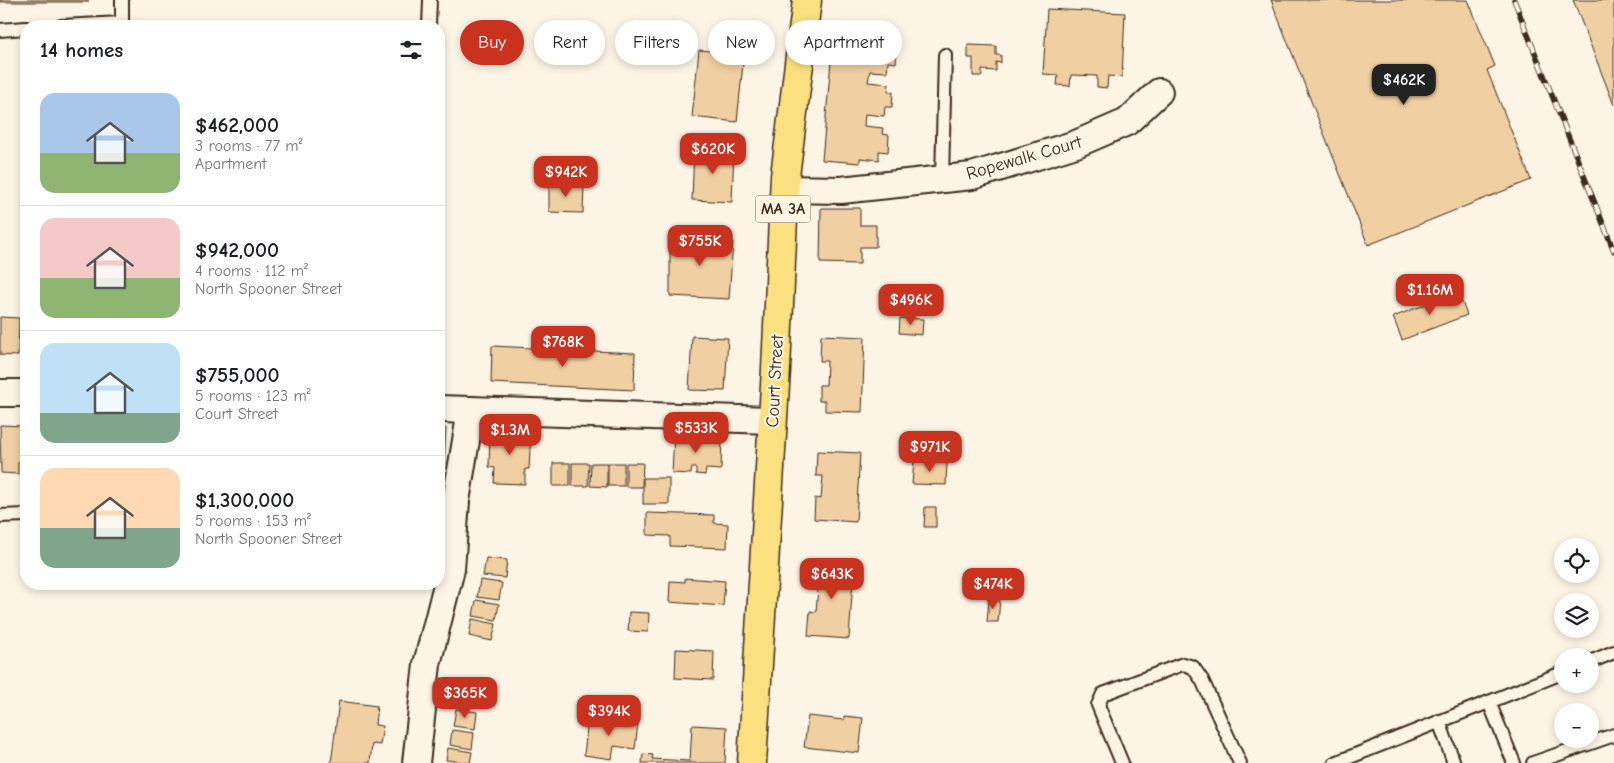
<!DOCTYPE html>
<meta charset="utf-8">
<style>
body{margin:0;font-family:"Comic Neue",sans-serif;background:#f6f6f6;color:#202124;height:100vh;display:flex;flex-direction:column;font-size:19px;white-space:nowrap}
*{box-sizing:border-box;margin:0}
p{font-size:16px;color:#757577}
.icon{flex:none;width:28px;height:28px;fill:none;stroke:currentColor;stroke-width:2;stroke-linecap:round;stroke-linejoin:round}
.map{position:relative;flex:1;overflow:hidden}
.details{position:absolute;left:20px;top:20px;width:425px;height:570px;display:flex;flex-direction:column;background:#fff;border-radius:20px;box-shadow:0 2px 8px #0003}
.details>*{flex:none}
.guide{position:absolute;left:460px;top:20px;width:475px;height:45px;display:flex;gap:10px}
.controls{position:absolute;left:1554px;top:538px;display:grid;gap:10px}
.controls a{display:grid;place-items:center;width:45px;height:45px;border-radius:50%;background:#fff;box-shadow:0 2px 8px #0003;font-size:25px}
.price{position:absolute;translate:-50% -42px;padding:0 11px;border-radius:10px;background:#c8321e;color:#fff;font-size:16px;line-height:32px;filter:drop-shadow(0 1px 2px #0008)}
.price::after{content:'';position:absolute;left:50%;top:30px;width:15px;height:11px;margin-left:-8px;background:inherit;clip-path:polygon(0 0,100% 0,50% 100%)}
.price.active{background:#222;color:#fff}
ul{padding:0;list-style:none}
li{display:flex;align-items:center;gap:15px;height:125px;padding:0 20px}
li+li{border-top:1px solid #e0e0e0}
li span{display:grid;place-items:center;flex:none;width:140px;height:100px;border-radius:15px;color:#555}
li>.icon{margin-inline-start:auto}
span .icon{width:60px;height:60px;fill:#fffc;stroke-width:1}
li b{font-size:21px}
h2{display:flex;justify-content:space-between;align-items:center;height:60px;padding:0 20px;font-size:21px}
.chip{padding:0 18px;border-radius:22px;background:#fff;box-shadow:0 2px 8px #0003;font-size:18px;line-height:45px}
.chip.active{background:#c8321e;color:#fff}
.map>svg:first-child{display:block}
.building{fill:#f0cfa2;stroke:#3b2a1e}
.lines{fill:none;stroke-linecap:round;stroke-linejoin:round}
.service-casing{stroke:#3b2a1e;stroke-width:16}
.minor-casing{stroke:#3b2a1e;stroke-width:30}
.primary-casing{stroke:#3b2a1e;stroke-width:31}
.service{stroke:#fcf5e5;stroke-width:12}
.minor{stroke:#fcf5e5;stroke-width:26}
.primary{stroke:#fbe080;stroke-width:28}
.rail-casing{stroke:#3b2a1e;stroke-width:5.5}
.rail{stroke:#fcf5e5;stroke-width:4;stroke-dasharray:11;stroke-linecap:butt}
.labels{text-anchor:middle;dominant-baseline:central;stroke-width:4;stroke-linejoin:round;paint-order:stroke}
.shield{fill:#fcf5e5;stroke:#75675a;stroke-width:1}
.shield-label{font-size:16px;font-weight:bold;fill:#3b2a1e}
.street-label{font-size:18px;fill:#3b2a1e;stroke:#fcf5e5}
</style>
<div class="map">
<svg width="1614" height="763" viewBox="0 0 1614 763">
<rect width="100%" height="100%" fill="#fcf5e5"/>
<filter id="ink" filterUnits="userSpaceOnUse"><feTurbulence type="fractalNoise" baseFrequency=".02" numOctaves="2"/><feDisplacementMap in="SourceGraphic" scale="10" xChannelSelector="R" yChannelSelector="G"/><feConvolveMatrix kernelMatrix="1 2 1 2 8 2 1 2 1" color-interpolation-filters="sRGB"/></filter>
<g filter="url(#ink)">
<!-- building -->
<g class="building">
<rect x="0" y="0" width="88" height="2"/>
<path d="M1271 0H1468L1495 66 1487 70 1531 180 1368 245Z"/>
<path d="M1573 0H1614V105Z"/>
<path d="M1047 9 1125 13 1122 77 1108 76 1107 88 1097 87V76L1071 75 1070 86 1057 85 1058 75 1043 74Z"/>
<path d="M834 29 873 33V37L891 39 890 45 897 46 896 63 888 62 887 72 870 71 868 82 889 84 888 92H893L892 107H885L884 116 865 114 864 126 883 128 882 134 889 135 888 152 879 151V160L860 158V163L822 160Z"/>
<path d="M968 45 996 46V55H1001V63L996 62V71L982 70V76H973V58H968Z"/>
<path d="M699 50 744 54 737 122 692 117Z"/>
<path d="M694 148 734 149 732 202 692 200Z"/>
<path d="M549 184 584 185 583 213 549 212Z"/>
<path d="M821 208H860V225H876V247H860V264L820 263Z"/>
<path d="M678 232H691V238L733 241 729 299 670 296V240H678Z"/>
<path d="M1458 292 1467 315 1402 340 1393 317Z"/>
<path d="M0 317 19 318 18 356 0 355Z"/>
<path d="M900 318 923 319 922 335 899 333Z"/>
<path d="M821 335 865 337 862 412 825 411V401H819V385H826L827 361H820Z"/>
<path d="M692 336 728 338 725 391 689 390Z"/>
<path d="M492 346 635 353 634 390 491 383Z"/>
<path d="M0 425 26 426V462H18V474L1 473Z"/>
<path d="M439 428H446L444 466H439Z"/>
<path d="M490 431 531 432 529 469H525V484L494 483 495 468 489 467Z"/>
<path d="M674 434 722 437 721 470 706 469 705 475 696 474V468H692L691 474 672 473Z"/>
<path d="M817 451 860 453 856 522 814 519 815 498 821 499 823 476H816Z"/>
<path d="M914 460 947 462 946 485 912 484Z"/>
<rect x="553" y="463" width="17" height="23"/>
<path d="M572 463H589L588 486H572Z"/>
<path d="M591 463H607V487L590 486Z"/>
<rect x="608" y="463" width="16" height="23"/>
<path d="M626 463H643L642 487H626Z"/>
<rect x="643" y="478" width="26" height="26"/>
<path d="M925 507H936V527H924Z"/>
<path d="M647 513 714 515V523L728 524 727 548 670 546V536L647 535Z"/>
<path d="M486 558 507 560 505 578 483 576Z"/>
<path d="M812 562 854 565 849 639 808 636 810 611 816 612 818 588 810 587Z"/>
<path d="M685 578 725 581 723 606 669 602 670 581 685 582Z"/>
<path d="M480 580 502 583 499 600 477 597Z"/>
<path d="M989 598 1000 599 998 622H987Z"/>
<path d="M476 600 499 604 496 620 473 616Z"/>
<path d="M629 612 649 613 648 632 628 631Z"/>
<path d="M472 619 496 624 492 641 469 636Z"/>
<path d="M676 649 714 651 713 680 675 678Z"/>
<path d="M339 701 377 706 375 725 383 726 380 745 372 744 370 763H331Z"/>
<path d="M456 709 477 712 475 729 453 726Z"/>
<path d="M808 716 844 720V716L863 718 859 753 804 747Z"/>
<path d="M588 718 638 723 635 749 614 746 612 759 584 755Z"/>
<path d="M692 725 727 727 725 763H642L643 754 653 755 652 759 690 761Z"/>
<path d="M452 730 474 733 472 749 450 745Z"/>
<path d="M448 748 472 752 470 763 446 760Z"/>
</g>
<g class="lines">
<!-- service casing -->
<g class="service-casing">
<g id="service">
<path d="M61 26 122 23"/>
<path d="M122 26V0"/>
<path d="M429 26 430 0"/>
<path d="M0 30 26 28"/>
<path d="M942 179 945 55"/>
<path d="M0 516 26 515"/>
<path d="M1590 662 1614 652"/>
<path d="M1489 702 1514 763"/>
<path d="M1439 721 1454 763"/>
<path d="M1122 763 1098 705 1103 694 1183 664 1193 667 1202 680 1240 763"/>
<path d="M1335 763 1562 673"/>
<path d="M1533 763 1614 735"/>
</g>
</g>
<!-- minor casing -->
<g class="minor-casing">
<g id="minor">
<path d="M784 189 841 190 972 176 1076 144 1127 122 1159 92"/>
<path d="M0 393H26"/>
<path d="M439 409 773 420"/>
<path d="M416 763 427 664 451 569 456 501 471 410"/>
</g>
</g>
<!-- primary casing -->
<g class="primary-casing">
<path id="primary" d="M752 763 776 369 785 176 807 0"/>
</g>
<!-- service -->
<use href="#service" class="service"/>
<!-- minor -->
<use href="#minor" class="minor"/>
<!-- primary -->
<use href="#primary" class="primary"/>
<!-- rail casing -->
<g class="rail-casing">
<path id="rail" d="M1514 0 1614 251"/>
</g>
<!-- rail -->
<use href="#rail" class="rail"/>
</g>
</g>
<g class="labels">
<!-- shield labels -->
<rect class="shield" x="755.5" y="195.5" width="55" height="27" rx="4"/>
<g class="shield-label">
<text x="783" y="209">MA 3A</text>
</g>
<!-- street labels -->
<g class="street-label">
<text transform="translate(1024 158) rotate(-16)">Ropewalk Court</text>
<text transform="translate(775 381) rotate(-87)">Court Street</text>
</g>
</g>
</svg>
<div class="controls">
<a><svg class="icon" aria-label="locate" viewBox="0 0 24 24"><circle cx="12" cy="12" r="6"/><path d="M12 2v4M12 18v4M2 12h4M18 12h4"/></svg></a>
<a><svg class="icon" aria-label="layers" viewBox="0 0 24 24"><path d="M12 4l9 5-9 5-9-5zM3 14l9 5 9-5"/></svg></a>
<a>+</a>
<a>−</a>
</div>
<b class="price active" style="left:1404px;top:106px">$462K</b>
<b class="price" style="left:713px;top:175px">$620K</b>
<b class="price" style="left:566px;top:198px">$942K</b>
<b class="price" style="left:700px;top:267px">$755K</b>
<b class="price" style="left:1430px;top:316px">$1.16M</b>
<b class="price" style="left:911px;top:326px">$496K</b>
<b class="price" style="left:563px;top:368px">$768K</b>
<b class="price" style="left:696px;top:454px">$533K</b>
<b class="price" style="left:510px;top:456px">$1.3M</b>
<b class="price" style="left:930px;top:473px">$971K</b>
<b class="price" style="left:832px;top:600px">$643K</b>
<b class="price" style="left:993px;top:610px">$474K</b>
<b class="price" style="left:465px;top:719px">$365K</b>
<b class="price" style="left:609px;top:737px">$394K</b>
<div class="guide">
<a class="chip active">Buy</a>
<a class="chip">Rent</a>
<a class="chip">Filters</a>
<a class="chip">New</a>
<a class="chip">Apartment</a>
</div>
<section class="details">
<h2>14 homes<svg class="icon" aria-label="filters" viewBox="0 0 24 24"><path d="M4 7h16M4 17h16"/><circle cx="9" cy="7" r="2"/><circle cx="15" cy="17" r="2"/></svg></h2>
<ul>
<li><span style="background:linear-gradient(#a9c7e8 60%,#8fb573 0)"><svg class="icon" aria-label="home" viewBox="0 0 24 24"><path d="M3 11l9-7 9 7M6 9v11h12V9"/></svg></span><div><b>$462,000</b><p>3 rooms · 77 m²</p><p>Apartment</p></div></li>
<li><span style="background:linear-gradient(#f6c9c9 60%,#8fb573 0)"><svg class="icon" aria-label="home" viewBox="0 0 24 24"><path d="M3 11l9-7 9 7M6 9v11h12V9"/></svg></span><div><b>$942,000</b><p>4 rooms · 112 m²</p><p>North Spooner Street</p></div></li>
<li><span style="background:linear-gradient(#bfe0f5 70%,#7fa58c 0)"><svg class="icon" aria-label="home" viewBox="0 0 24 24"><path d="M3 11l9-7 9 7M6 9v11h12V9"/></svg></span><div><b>$755,000</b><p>5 rooms · 123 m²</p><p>Court Street</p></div></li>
<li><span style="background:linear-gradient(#ffd9b3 60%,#7fa58c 0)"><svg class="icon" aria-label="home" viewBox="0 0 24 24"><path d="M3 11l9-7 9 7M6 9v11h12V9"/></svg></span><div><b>$1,300,000</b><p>5 rooms · 153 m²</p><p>North Spooner Street</p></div></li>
</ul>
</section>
</div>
